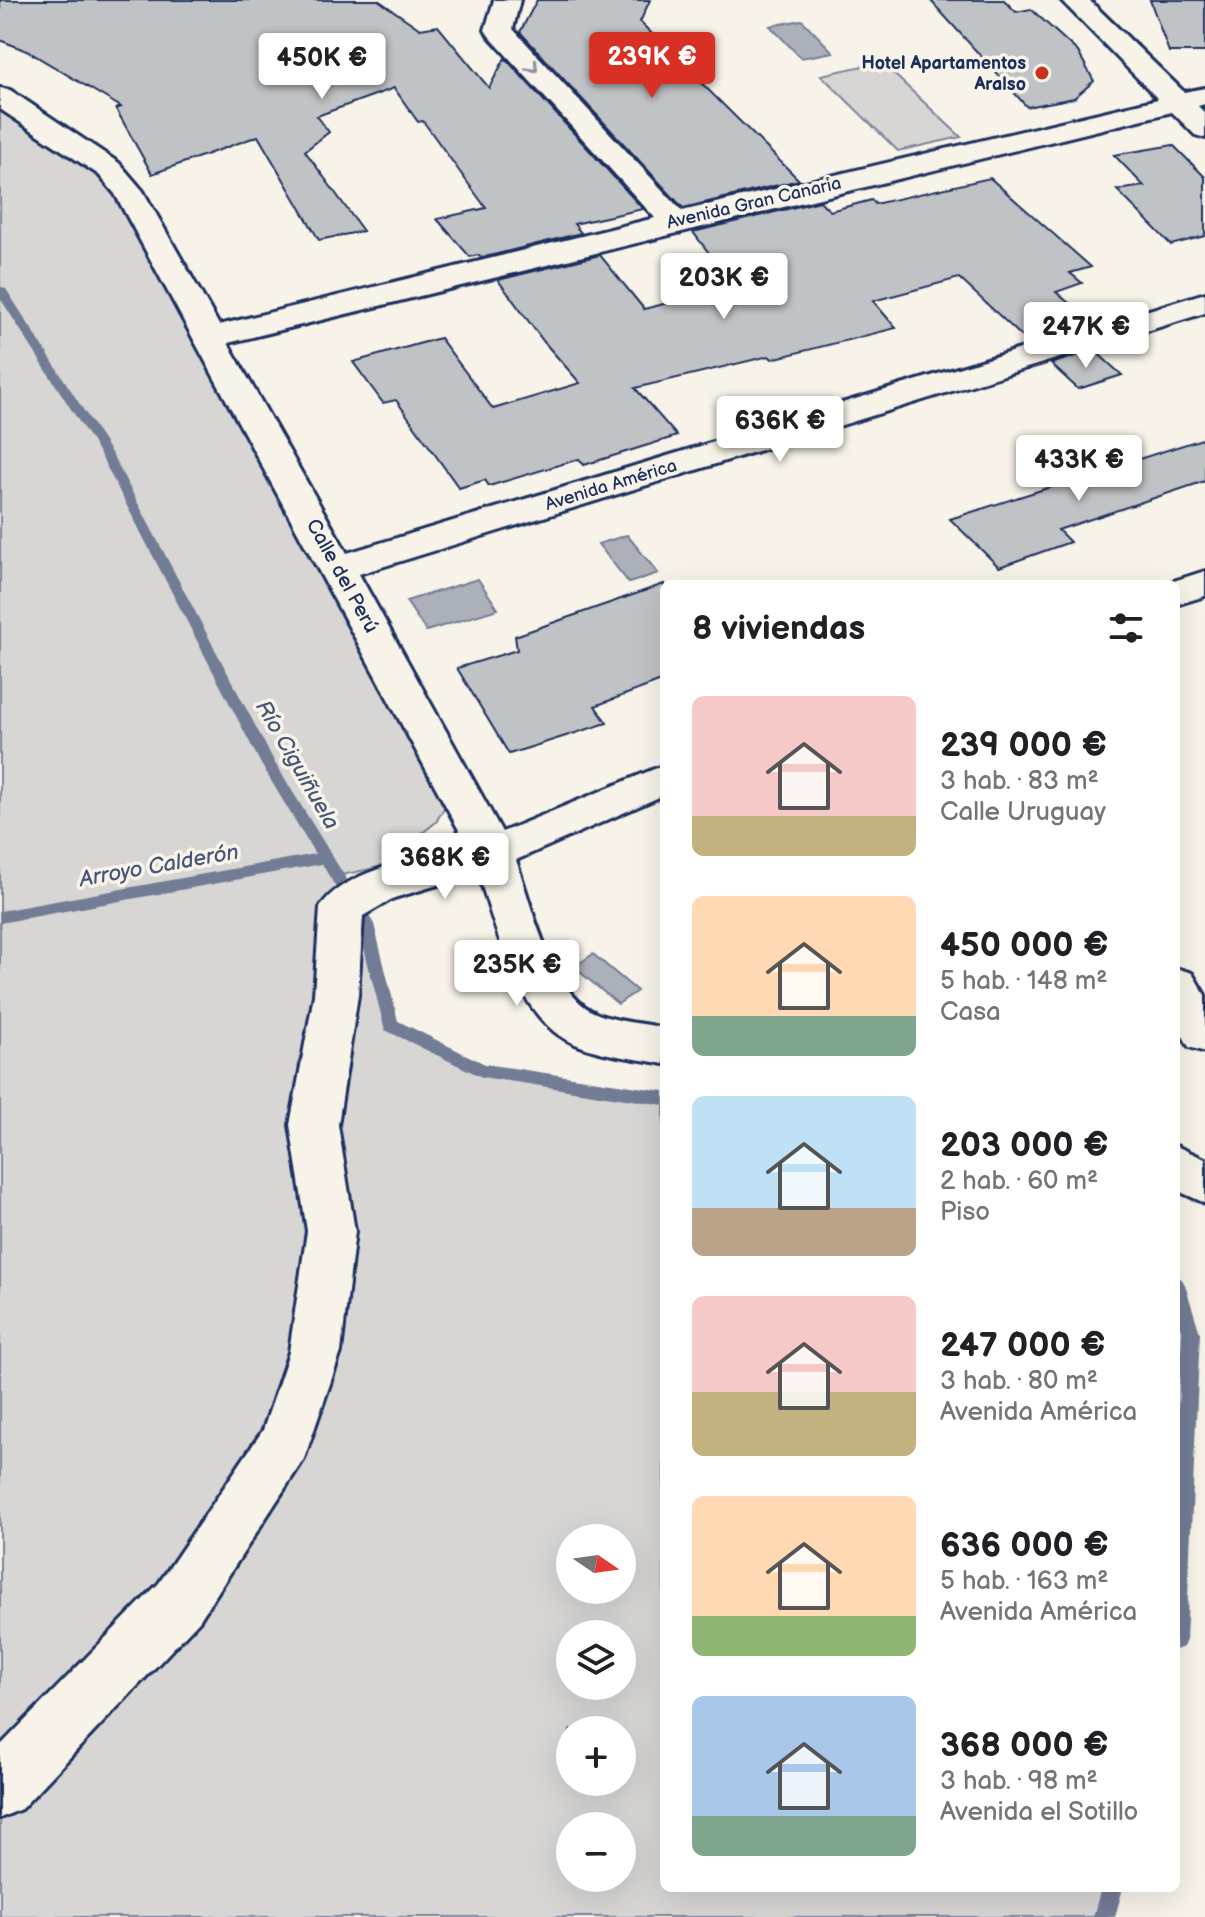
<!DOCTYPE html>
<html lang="es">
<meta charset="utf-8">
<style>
body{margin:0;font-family:"Balsamiq Sans",sans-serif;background:#f6f6f6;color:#202124;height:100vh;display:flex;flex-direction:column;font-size:30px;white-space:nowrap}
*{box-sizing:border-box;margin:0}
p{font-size:26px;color:#757577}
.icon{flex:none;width:44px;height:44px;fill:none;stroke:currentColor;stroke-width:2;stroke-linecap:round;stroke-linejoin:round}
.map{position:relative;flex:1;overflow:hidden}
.drawer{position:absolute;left:660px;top:580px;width:520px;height:1312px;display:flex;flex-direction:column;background:#fff;border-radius:12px;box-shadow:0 8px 32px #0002}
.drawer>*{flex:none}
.needle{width:52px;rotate:103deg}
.tools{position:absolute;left:556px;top:1524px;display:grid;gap:16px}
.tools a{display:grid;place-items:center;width:80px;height:80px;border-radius:50%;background:#fff;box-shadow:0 8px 32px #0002;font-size:40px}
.price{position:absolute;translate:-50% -68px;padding:0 18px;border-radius:8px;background:#fff;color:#222;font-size:26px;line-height:52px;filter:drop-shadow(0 2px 4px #0008)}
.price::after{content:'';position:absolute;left:50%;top:48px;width:24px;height:18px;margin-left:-12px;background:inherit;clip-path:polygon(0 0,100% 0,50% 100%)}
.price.active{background:#d93025;color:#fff}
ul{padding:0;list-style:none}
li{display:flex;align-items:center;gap:24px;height:200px;padding:0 32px}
li span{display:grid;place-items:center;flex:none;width:224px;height:160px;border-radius:12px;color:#555}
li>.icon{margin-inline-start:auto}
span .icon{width:96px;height:96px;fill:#fffc;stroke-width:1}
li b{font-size:34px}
h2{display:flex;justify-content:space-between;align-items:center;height:96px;padding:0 32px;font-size:34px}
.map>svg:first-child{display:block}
.green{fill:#d7d6d4;stroke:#798299;stroke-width:2;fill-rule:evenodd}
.water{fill:#acb0b9;stroke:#727c95;stroke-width:2}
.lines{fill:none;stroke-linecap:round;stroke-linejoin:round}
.stream{fill:#727c95;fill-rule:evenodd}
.building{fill:#c0c3c5;stroke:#1b2f5e;stroke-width:2}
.minor-casing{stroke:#1b2f5e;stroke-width:6}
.minor{fill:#f7f3e8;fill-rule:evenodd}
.oneway{stroke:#8991a3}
.poi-dot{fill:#c8321e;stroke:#f7f3e8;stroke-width:3}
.labels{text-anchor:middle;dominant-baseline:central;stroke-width:7;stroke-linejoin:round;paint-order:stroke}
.far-poi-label{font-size:18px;font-weight:bold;fill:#1b2f5e;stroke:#f7f3e8;text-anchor:end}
.far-street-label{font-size:18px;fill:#1b2f5e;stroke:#f7f3e8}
.street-label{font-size:20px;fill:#1b2f5e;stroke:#f7f3e8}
.water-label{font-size:22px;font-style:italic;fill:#465679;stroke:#f7f3e8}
</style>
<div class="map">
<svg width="1205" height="1917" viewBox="0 0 1205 1917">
<rect width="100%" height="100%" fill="#f7f3e8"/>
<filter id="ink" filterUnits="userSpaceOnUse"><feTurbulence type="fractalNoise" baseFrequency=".0125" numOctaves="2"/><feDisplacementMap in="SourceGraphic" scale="16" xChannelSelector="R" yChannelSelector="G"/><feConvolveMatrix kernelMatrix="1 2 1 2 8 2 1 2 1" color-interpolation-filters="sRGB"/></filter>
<g filter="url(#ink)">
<!-- green -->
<g class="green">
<path d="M881 62 961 137 898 151 821 75Z"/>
<path d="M0 96 109 169 457 785 436 822 380 867 337 876 366 924 391 1025 482 1070 664 1098V1888H1112L1104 1917H0ZM570 1538H622V1590H570ZM570 1634H622V1686H570ZM570 1730H622V1782H570ZM570 1826H622V1878H570Z"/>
<path d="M1176 1285 1191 1333 1176 1640Z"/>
</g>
<!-- water -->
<g class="water">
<path d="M802 20 833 52 801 58 770 26Z"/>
<path d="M627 535 658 573 629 583 598 544Z"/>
<path d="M478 579 498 609 426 631 406 601Z"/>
<path d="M593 954 637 991 618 1004 574 967Z"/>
</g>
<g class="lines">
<!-- stream -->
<g class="stream">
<path d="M0 286 6 289 113 456 275 763 374 924 398 1021 485 1064 664 1091V1105L482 1077 385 1030 358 925 322 864 0 923V911L315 854 261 764 101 456 0 298Z"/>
<path d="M1176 1277 1182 1279 1185 1285 1200 1333 1186 1640 1183 1647 1176 1650V1443L1182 1333 1176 1314Z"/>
<path d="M1101 1888H1123L1115 1917H1093Z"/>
</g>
</g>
<!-- building -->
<g class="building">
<path d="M0 0H378L420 29 438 26 489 88 505 58 643 209 574 224 581 233 481 258 479 255 470 257 437 219 486 208 423 121 418 122 394 88 317 116 329 132 305 151 363 231 319 240 258 136 152 174 116 109 121 107 29 52 0 40Z"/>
<path d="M537 0H650L640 22 799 180 683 208 520 32Z"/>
<path d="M930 0H1004L1016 12 1031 9 1078 52 1094 81 1074 98 1027 107Z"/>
<path d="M1150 0H1205V52H1169Z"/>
<path d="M1173 145 1205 177V236L1171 245 1117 190 1144 186 1114 155Z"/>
<path d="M990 178 1091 267 1070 273 1082 283 1056 292 1069 303 1048 309 1072 330 1029 343 959 278 873 301 896 328 772 359 769 356 635 388 677 436 584 465 579 459 489 486 485 480 459 488 396 400 383 403 353 362 440 338 493 409 580 383 544 342 498 280 600 255 644 309 734 286 693 232 820 201 830 211 872 200 875 204Z"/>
<path d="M1094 350 1122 375 1078 389 1051 364Z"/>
<path d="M1205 438V481L1058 530 1070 542 999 567 950 519Z"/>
<path d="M664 584V680L595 706 607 723 509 754 457 668 517 650 515 636Z"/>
</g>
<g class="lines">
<!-- minor casing -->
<g class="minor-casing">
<g id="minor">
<path d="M494 0H520L513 29 682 211 1158 99 1061 0H1089L1184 92 1205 88V104L1198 106 1205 113V138L1195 135 1172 112 228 343 347 553 1205 293V313L359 574 502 832 664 765V795L516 860C531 903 551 996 598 1014 618 1022 643 1023 664 1028V1064C634 1058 596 1055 569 1041 516 1015 495 925 478 873L394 898 363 916 358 995 338 1125 355 1231 341 1352 304 1459 199 1621 21 1809 0 1818V1746L159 1583 263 1430 289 1352 307 1231 290 1125 314 995 320 908C341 870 427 856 467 845L115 194 99 175 0 109V88L10 90 119 163 143 191 219 325 655 218 489 36 485 30Z"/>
<path d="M1205 571V596L1176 605V584H1164Z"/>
<path d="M1176 968 1192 973 1205 995V1052L1189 1047 1176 1024Z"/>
<path d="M1176 1146 1205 1159V1203L1176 1190Z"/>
</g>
</g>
<!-- minor -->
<use href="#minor" class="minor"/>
</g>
<!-- one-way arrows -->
<defs><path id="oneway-chevron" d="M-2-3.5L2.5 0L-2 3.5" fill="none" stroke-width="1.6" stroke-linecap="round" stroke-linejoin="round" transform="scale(2)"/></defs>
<use class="oneway" href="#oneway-chevron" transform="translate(533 67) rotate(47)"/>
</g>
<!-- markers -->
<circle class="poi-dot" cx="1042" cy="73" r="8"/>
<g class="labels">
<!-- far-poi labels -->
<g class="far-poi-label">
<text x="1026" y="63">Hotel Apartamentos<tspan x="1026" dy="21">Aralso</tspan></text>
</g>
<!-- far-street labels -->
<g class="far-street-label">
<text transform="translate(754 203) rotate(-13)">Avenida Gran Canaria</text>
<text transform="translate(611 485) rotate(-17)">Avenida América</text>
</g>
<!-- street labels -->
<g class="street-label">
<text transform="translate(342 576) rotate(61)">Calle del Perú</text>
</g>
<!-- water labels -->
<g class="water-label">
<text transform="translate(297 765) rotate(60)">Río Ciguiñuela</text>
<text transform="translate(159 866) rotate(-10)">Arroyo Calderón</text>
</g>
</g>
</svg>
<div class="tools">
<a><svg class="needle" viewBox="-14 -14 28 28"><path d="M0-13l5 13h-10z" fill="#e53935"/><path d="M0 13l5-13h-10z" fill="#757577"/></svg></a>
<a><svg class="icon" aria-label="layers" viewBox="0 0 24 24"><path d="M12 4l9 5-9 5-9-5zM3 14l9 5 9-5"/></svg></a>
<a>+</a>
<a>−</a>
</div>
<b class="price active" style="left:652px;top:100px">239K €</b>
<b class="price" style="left:322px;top:101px">450K €</b>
<b class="price" style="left:724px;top:321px">203K €</b>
<b class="price" style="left:1086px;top:370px">247K €</b>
<b class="price" style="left:780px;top:464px">636K €</b>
<b class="price" style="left:1079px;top:503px">433K €</b>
<b class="price" style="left:445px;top:901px">368K €</b>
<b class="price" style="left:517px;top:1008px">235K €</b>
<section class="drawer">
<h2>8 viviendas<svg class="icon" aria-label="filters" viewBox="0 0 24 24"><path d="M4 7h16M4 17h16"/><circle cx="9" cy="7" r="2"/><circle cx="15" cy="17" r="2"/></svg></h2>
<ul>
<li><span style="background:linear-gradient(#f6c9c9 75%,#c2b280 0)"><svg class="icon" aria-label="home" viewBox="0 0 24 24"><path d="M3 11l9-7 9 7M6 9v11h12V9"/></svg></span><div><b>239 000 €</b><p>3 hab. · 83 m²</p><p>Calle Uruguay</p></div></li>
<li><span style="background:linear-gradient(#ffd9b3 75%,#7fa58c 0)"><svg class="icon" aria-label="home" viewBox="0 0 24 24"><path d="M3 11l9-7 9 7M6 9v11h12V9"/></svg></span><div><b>450 000 €</b><p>5 hab. · 148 m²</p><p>Casa</p></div></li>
<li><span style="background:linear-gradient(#bfe0f5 70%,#b9a48a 0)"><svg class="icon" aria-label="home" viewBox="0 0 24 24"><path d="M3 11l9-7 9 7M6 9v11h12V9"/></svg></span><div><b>203 000 €</b><p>2 hab. · 60 m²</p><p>Piso</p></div></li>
<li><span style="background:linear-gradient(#f6c9c9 60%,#c2b280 0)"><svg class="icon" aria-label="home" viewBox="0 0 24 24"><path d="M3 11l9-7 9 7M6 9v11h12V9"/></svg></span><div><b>247 000 €</b><p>3 hab. · 80 m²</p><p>Avenida América</p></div></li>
<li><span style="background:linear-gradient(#ffd9b3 75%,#8fb573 0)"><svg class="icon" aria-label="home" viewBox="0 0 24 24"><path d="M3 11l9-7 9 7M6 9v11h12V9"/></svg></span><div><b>636 000 €</b><p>5 hab. · 163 m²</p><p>Avenida América</p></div></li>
<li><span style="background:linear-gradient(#a9c7e8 75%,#7fa58c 0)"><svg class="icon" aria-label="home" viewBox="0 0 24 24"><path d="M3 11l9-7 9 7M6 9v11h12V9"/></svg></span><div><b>368 000 €</b><p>3 hab. · 98 m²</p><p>Avenida el Sotillo</p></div></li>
</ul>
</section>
</div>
